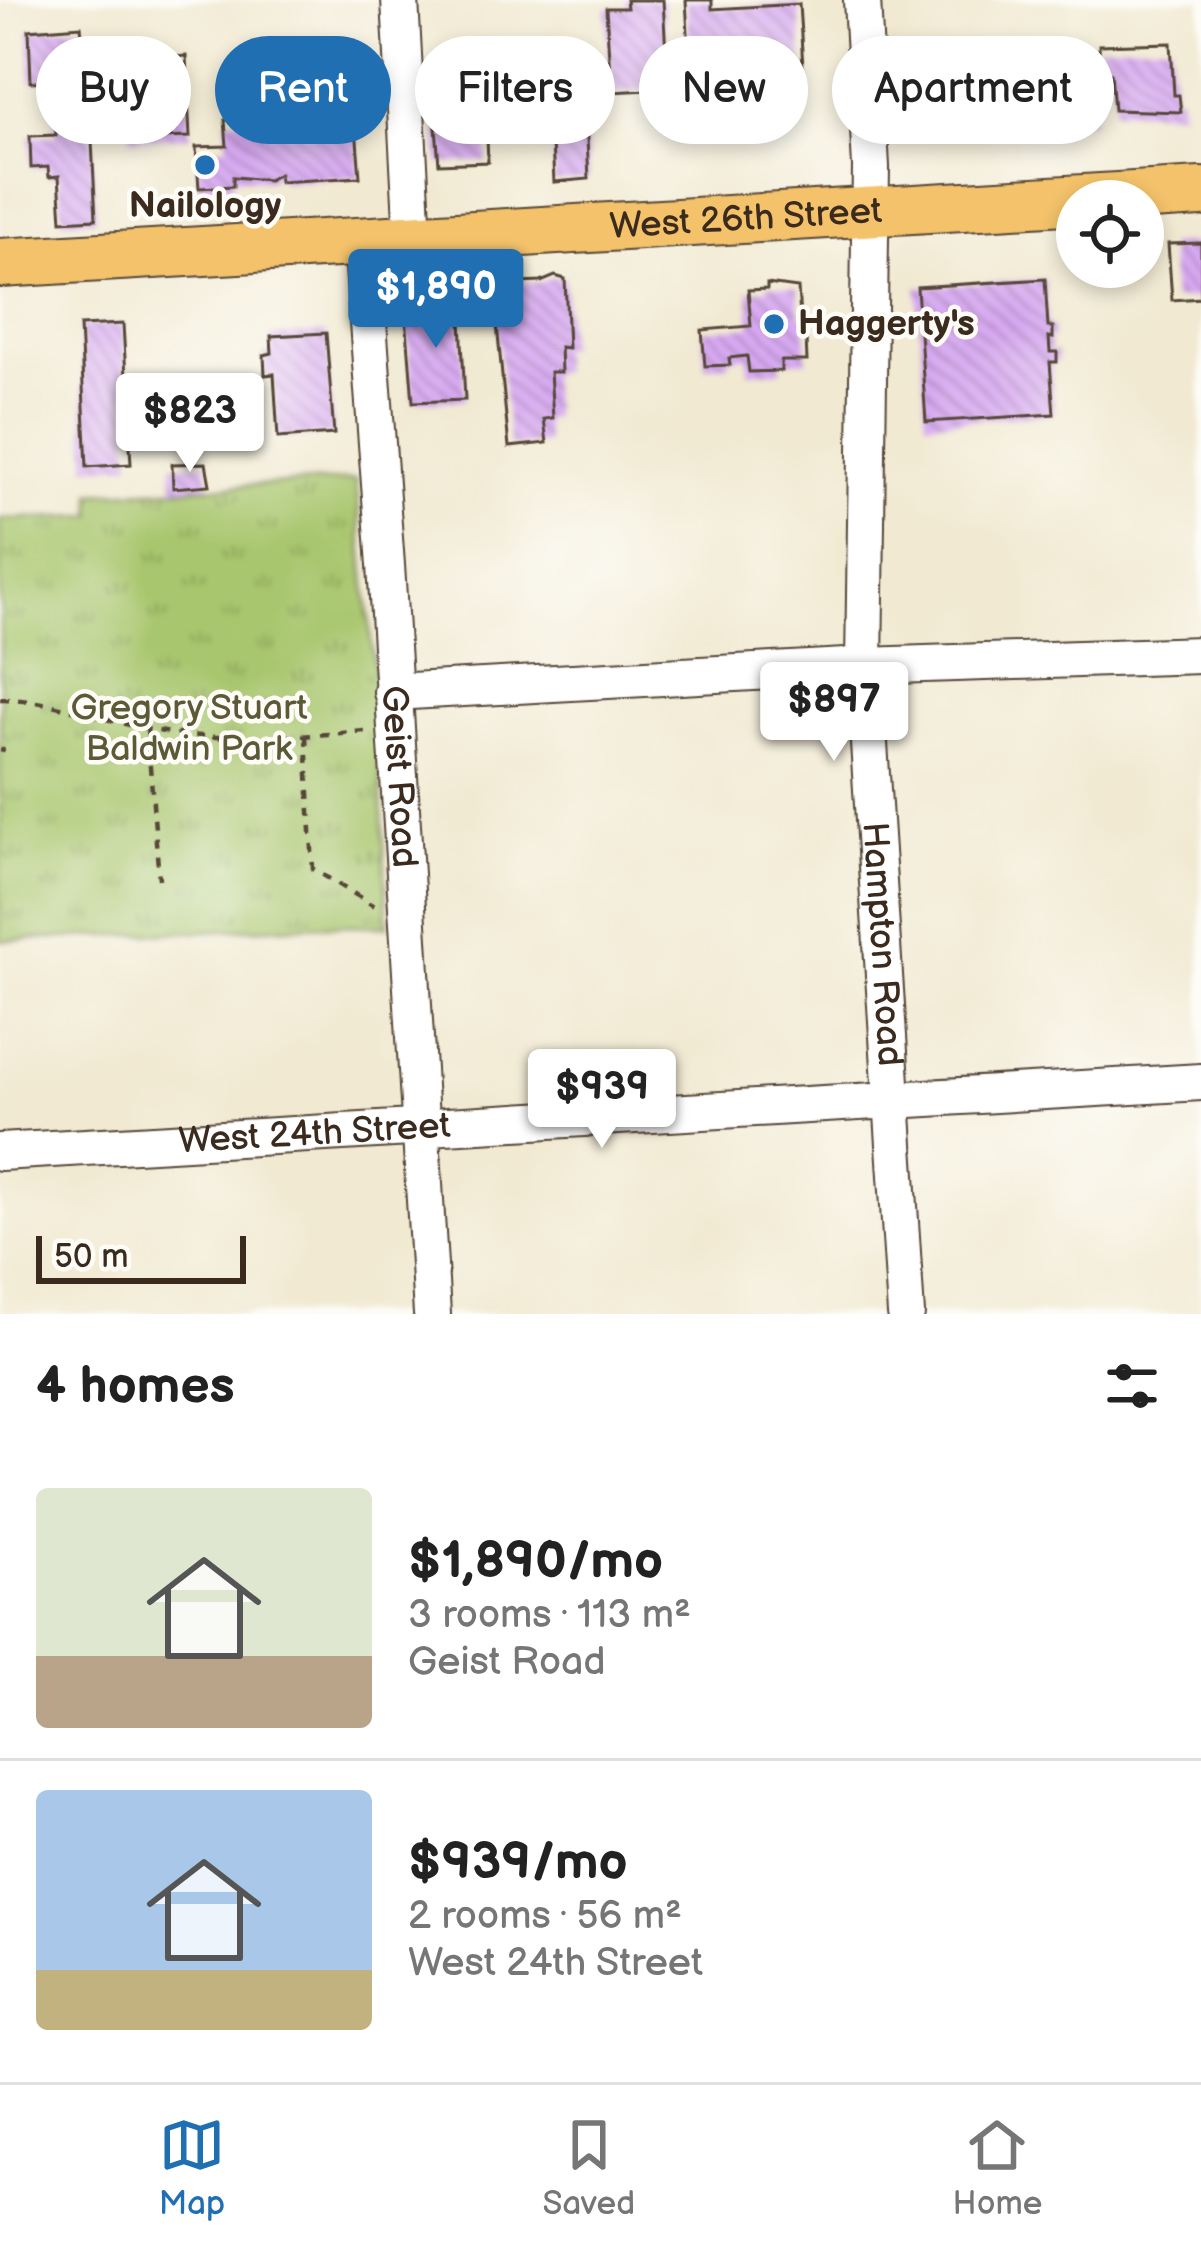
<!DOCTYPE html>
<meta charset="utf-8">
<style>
body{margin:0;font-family:"Balsamiq Sans",sans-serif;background:#f6f6f6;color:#222;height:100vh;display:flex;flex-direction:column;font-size:45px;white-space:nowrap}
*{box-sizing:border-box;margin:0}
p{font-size:39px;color:#767676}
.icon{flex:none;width:66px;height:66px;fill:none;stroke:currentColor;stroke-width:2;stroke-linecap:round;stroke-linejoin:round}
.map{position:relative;height:1314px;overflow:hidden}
.details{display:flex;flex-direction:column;background:#fff;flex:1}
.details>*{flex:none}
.guide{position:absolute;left:36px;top:36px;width:1131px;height:108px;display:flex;gap:24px}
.tools{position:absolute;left:1056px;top:180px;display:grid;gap:24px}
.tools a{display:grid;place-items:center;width:108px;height:108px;border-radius:50%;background:#fff;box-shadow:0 6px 18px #0003;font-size:60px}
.scale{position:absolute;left:36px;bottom:30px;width:210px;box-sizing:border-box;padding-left:12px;border:6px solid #3b2a1e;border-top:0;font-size:33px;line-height:42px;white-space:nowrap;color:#3b2a1e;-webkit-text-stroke:9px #fdfcf7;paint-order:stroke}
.price{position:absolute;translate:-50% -102px;padding:0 27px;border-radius:12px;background:#fff;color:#222;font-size:39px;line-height:78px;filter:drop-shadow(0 3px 6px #0008)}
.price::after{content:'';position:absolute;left:50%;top:72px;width:36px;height:27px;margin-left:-18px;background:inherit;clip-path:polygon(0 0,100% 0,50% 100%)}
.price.selected{background:#1f6fb2;color:#fff}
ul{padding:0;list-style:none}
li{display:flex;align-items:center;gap:36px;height:300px;padding:0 36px}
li+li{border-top:3px solid #e0e0e0}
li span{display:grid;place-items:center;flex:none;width:336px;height:240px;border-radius:12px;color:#555}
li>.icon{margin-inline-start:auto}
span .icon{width:144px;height:144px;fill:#fffc;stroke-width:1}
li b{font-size:51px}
h2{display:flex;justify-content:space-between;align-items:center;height:144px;padding:0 36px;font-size:51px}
.pill{padding:0 42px;border-radius:54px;background:#fff;box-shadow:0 6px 18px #0003;font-size:42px;line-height:108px}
.pill.selected{background:#1f6fb2;color:#fff}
.tabs{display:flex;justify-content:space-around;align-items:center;height:168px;border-top:3px solid #e0e0e0;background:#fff;font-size:33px;color:#767676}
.tabs a{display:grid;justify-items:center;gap:6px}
.tabs .selected{color:#1f6fb2}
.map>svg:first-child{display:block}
.park{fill:url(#park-tufts);stroke:#727846;stroke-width:3}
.building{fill:url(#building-back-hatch)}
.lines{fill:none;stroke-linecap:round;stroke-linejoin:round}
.minor-casing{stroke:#564739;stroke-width:40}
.major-casing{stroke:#564739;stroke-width:52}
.path{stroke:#564739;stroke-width:4.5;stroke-dasharray:9 9;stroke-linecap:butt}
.minor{stroke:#fff;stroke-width:36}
.major{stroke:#f3c26a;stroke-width:48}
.poi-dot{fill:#1f6fb2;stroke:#fdfcf7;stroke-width:4.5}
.labels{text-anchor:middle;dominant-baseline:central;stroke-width:9;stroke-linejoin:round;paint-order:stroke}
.poi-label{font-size:36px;font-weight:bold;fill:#3b2a1e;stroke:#fdfcf7}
.street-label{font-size:36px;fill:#3b2a1e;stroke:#fdfcf7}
.park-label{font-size:36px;fill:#5c5936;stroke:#fdfcf7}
</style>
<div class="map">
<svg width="1201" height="1314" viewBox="0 0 1201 1314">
<defs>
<pattern id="park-tufts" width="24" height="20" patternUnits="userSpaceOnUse" patternTransform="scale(3)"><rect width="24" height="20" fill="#a8c66d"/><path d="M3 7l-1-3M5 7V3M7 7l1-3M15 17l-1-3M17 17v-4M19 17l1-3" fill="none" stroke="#8aa159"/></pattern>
<pattern id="building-back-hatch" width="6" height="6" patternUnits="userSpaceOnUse" patternTransform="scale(3)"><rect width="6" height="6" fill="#d7a9f1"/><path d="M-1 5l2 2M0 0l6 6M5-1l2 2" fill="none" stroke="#b08ac3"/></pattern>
</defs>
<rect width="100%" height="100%" fill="#fdfcf7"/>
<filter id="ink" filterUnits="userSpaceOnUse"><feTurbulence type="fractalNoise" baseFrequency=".00833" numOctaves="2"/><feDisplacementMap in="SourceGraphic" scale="24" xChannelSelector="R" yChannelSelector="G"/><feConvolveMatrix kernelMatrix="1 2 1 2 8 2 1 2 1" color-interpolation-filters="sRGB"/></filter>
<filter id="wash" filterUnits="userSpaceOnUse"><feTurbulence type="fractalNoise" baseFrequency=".004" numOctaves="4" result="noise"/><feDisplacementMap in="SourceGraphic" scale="48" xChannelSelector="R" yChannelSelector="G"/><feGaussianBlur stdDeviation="2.7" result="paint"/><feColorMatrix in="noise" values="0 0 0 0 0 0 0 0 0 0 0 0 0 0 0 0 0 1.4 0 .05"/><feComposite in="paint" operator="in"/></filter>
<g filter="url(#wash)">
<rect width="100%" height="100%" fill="#f1e9d1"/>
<!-- park -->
<path class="park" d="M356 480 376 691 388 926 324 925 0 941V519L93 516 92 493Z"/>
<g id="blocks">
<!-- building -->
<g class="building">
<path d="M626 0H663L668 89 611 92 606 8H627Z"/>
<path d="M686 0H712V9L799 4 805 98 692 103Z"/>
<path d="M81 26 87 79 68 80 69 89 49 90 48 81 31 82 29 30Z"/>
<path d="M1171 43 1174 95H1179L1181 112 1114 110 1111 73H1100L1099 45Z"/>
<path d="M1017 44H1039L1040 49 1046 50 1087 47 1092 121 986 126 985 102 1007 101 1009 54H1016Z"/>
<path d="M186 56 190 137 131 139 126 60Z"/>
<path d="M948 62 952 129 950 133 929 134 925 108 897 109 896 77 923 75V71H932V63Z"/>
<path d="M494 99 500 137 487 138 488 162 439 164 436 127H443L442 102Z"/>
<path d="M585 99 589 179 554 182 550 102Z"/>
<path d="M90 103 96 219 62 221 59 176 49 177 48 167 31 168 30 136 56 135 55 105Z"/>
<path d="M355 116 360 177 280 182 279 174 268 180 233 177V186L199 188 196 147 227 146 225 120Z"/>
<path d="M1201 243V298L1172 300 1168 244Z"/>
<path d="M555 276 565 279 568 348 560 347 561 372H550L553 418 544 419 547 443 509 447 493 284 541 282Z"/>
<path d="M1045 279 1048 327H1053V338L1049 337 1050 352H1057V362H1050L1054 414 926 422 917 287Z"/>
<path d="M767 284 798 288 800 317H805L807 361H781V371L749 372 747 356 729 358 730 365 705 366 702 330 751 326 748 290 767 289Z"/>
<path d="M460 301 465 400 413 402 405 303Z"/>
<path d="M123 324 131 464 87 467 80 326Z"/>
<path d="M326 333 334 434 278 438 274 374 265 375 264 355 272 353 271 336Z"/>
<path d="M206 463 210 485 173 488 172 464Z"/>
</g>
</g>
</g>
<g filter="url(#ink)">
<use href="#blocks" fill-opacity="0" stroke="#564739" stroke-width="3"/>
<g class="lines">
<!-- minor casing -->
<g class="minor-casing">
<g id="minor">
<path d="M400 0 413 238"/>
<path id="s1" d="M862 0 871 167 864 666 906 1314"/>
<path id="s2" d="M362 241 386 565 432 1314"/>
<path d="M392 692 864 666 1201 655"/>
<path id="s3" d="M0 1152 1201 1082"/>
</g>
</g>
<!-- major casing -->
<g class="major-casing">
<g id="major">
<path id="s4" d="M0 263 1201 192"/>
</g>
</g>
<!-- path -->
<g class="path">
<path d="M0 699C54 699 101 721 153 730 224 743 293 737 365 731"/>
<path d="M147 729 159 879"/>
<path d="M306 736 313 869 374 906"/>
<path d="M0 750H5"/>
</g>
<!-- minor -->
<use href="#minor" class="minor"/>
<!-- major -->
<use href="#major" class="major"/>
</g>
</g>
<!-- markers -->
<g class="poi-dot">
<circle cx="205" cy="165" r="12"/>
<circle cx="774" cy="324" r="12"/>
</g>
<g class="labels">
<!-- poi labels -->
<g class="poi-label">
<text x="205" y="206">Nailology</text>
<text x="798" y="324" text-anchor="start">Haggerty's</text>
</g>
<!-- street labels -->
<g class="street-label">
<text stroke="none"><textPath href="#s4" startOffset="747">West 26th Street</textPath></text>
<text stroke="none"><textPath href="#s2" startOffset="537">Geist Road</textPath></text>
<text stroke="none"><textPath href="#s1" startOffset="945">Hampton Road</textPath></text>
<text stroke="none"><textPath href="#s3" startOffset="315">West 24th Street</textPath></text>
</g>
<!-- park labels -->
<g class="park-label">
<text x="189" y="708">Gregory Stuart<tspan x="189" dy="41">Baldwin Park</tspan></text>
</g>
</g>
</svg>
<div class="tools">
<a><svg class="icon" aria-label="locate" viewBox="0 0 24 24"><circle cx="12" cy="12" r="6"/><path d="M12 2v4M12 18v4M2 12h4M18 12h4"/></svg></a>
</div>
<div class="scale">50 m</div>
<b class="price selected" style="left:436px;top:351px">$1,890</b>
<b class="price" style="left:190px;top:475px">$823</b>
<b class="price" style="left:834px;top:764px">$897</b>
<b class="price" style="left:602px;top:1151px">$939</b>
<div class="guide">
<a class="pill">Buy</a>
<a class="pill selected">Rent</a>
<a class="pill">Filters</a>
<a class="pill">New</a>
<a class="pill">Apartment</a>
</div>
</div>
<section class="details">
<h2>4 homes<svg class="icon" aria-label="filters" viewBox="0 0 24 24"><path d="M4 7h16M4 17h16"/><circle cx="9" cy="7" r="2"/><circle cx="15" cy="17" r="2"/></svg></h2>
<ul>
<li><span style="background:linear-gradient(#dfe7d0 70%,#b9a48a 0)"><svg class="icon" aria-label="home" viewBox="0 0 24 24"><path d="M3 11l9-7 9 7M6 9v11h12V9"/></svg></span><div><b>$1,890/mo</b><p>3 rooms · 113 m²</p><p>Geist Road</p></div></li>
<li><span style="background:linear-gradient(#a9c7e8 75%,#c2b280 0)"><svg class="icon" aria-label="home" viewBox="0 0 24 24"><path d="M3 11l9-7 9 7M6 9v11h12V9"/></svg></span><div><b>$939/mo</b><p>2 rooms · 56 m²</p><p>West 24th Street</p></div></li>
</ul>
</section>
<nav class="tabs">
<a class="selected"><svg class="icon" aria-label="map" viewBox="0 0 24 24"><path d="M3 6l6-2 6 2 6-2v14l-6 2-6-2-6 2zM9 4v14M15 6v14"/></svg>Map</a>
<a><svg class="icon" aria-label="saved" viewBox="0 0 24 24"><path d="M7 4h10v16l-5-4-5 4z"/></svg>Saved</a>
<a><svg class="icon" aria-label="home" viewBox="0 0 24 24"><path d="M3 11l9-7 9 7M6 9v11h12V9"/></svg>Home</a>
</nav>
